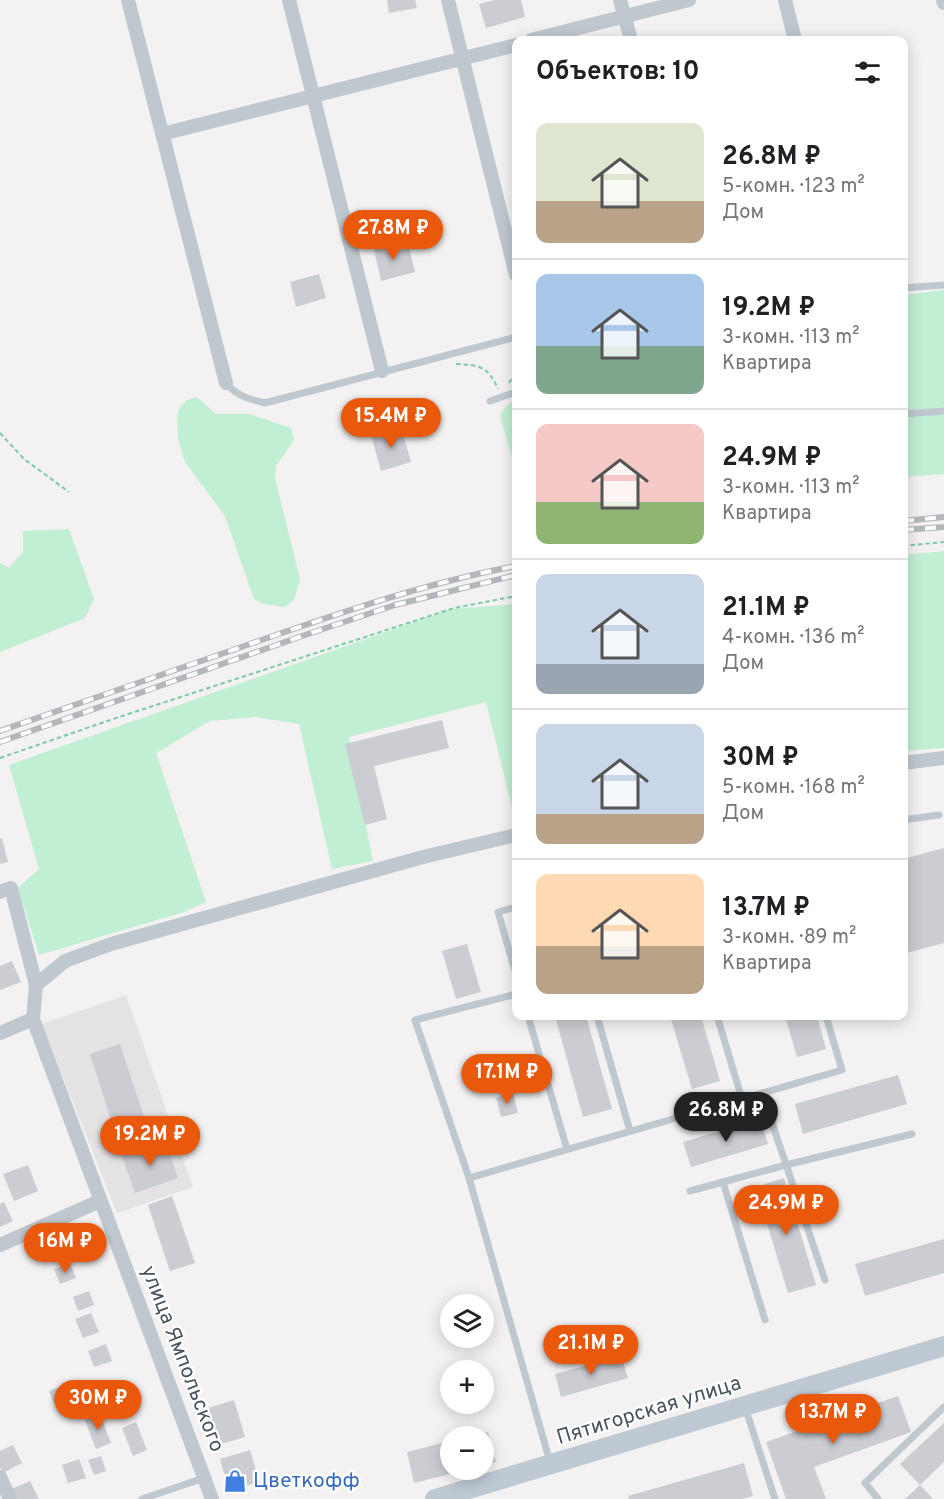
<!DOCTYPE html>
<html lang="ru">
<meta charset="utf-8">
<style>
body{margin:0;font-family:Overpass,sans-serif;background:#f2f2f2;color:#202124;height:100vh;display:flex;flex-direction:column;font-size:22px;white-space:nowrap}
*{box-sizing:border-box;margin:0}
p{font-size:20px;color:#757577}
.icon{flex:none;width:33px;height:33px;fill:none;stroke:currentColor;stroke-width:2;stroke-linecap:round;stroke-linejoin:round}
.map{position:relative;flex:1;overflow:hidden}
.panel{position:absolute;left:512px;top:36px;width:396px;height:984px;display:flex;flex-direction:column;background:#fff;border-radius:12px;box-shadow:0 3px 15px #0003}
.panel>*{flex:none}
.controls{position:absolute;left:440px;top:1294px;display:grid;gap:12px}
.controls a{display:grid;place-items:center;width:54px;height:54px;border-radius:50%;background:#fff;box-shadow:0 3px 15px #0003;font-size:30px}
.price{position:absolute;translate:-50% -51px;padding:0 14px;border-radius:21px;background:#ea580c;color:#fff;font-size:20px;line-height:39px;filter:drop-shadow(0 2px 3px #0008)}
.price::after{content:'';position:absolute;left:50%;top:36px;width:18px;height:14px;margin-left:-9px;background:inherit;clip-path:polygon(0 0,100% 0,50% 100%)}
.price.selected{background:#222;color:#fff}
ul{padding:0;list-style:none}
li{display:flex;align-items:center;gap:18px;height:150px;padding:0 24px}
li+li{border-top:2px solid #e0e0e0}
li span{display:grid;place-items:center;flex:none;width:168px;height:120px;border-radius:12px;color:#555}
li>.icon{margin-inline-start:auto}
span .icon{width:72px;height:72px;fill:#fffc;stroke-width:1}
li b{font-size:26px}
h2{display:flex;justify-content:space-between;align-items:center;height:72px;padding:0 24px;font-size:26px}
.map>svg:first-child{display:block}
.education{fill:#e4e2e3}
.green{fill:#c1efd4}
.building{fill:#cbcdd3}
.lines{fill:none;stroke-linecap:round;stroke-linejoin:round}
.path{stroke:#7acca5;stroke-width:2;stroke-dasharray:4.5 3;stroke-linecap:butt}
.lane{stroke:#bfc8cf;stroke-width:7}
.street{stroke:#bfc8cf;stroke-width:14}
.secondary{stroke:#bfc9d4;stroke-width:20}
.rail-casing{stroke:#b3b6bb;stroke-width:6}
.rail{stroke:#fff;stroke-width:4;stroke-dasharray:11;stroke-linecap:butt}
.labels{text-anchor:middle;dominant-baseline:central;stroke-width:4.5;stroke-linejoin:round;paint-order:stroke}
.street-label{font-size:21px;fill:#49535e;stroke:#fff}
.shop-label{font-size:21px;fill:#366cbe;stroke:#fff;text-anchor:start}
</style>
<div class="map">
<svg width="944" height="1499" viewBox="0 0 944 1499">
<rect width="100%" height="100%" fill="#f3f1f1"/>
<!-- education -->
<path class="education" d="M126 995 193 1187 117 1213 42 1024Z"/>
<!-- green -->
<g class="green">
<path d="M944 290V474L903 477V295Z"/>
<path d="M197 397 216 414H249L291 428 294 440 276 466 275 478 300 579 294 600 285 607 263 604 254 599 225 516 185 462 178 439 177 417 180 407 187 400Z"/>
<path d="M516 399V471L500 416 506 406Z"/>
<path d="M69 529 94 599 85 618 0 652V563L9 568 23 552V531Z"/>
<path d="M944 551V748L903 751V555Z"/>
<path d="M516 604V824L486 702 349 737 373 861 332 869 299 724 255 717 210 721 156 753 206 902 184 912 39 955 18 888 39 869 9 765 451 609Z"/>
</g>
<!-- building -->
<g class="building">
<path d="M387 0H415L417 8 389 13Z"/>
<path d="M495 0H521L525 17 486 28 479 4Z"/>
<path d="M389 241 392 252 409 248 415 272 381 281 373 245Z"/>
<path d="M319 274 326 298 296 307 290 282Z"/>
<path d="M401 427 411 462 381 471 371 435Z"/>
<path d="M442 720 449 748 374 766 387 819 365 825 345 744Z"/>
<path d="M2 838 8 862 0 864V839Z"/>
<path d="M944 848V943L903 954V859Z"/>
<path d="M467 944 481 992 456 999 442 951Z"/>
<path d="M12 961 21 982 0 990V966Z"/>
<path d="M555 1016H586L612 1109 583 1117Z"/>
<path d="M670 1016H701L720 1081 692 1089Z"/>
<path d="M785 1016H817L826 1049 797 1057Z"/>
<path d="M120 1044 148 1129 117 1139 90 1054Z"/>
<path d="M898 1075 907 1104 803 1134 795 1104Z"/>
<path d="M513 1093 518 1113 501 1117 496 1098Z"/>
<path d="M760 1119 768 1144 691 1167 683 1142Z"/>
<path d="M165 1141 178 1178 135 1193 122 1156Z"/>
<path d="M28 1165 38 1191 14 1201 3 1174Z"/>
<path d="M784 1178 816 1285 788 1293 756 1187Z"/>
<path d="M172 1196 195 1263 170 1271 148 1205Z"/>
<path d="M4 1202 13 1221 0 1227V1204Z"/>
<path d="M59 1236 65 1251 42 1262 35 1246Z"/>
<path d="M944 1239V1273L865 1296 855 1264Z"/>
<path d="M70 1263 76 1278 60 1284 54 1269Z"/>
<path d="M89 1291 94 1305 78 1311 73 1297Z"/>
<path d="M91 1313 99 1332 83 1338 75 1319Z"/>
<path d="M106 1344 112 1361 94 1367 88 1351Z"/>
<path d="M621 1356 628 1378 561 1397 555 1374Z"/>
<path d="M72 1382 77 1395 54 1403 49 1391Z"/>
<path d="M898 1396 911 1432 814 1467 826 1499H786L766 1442Z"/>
<path d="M234 1400 245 1437 218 1445 208 1408Z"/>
<path d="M99 1412 111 1443 96 1449 84 1418Z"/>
<path d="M136 1422 147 1450 133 1456 122 1428Z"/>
<path d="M944 1423V1462L920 1485 933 1499H905L920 1485 900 1464Z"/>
<path d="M488 1432 496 1462 483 1465V1437L471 1436Z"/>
<path d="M450 1441V1470L462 1471 414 1483 407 1452Z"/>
<path d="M13 1445 22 1463 3 1473 0 1467V1451Z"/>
<path d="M250 1450 259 1482 229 1491 220 1459Z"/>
<path d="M101 1456 106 1471 94 1475 88 1460Z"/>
<path d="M79 1459 86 1478 68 1483 62 1465Z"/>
<path d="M744 1463 753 1496 742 1499H629L628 1496Z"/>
<path d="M30 1481 39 1499H15L11 1489Z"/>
</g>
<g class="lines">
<!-- path -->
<g class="path">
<path d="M456 364C479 365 488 366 498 389"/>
<path d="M509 383 516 372"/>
<path d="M0 433 24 459 69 492"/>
<path d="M903 546 944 542"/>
<path d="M0 758 113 719 454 608 516 596"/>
</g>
<!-- lane -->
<g class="lane">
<path d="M903 288 944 285"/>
<path d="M226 383C237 396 248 399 265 403L516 337"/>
<path d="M490 401 516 392"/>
<path d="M903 414 944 411"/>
<path d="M903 820 939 815"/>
<path d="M516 907 498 912 516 974"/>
<path d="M528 1016 567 1149"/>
<path d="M597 1016 630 1131"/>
<path d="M717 1016 742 1099"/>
<path d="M762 1093 825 1280"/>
<path d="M469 1178 415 1020 516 994"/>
<path d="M723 1182 765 1320"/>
<path d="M690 1191 786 1165 912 1134"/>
<path d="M745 1407 775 1499"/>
<path d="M550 1462 469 1178 842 1070 826 1016"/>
<path d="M142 1499 204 1478"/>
<path d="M878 1499 865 1483 944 1407"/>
</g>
<!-- street -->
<g class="street">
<path d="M128 0 226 383"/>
<path d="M289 0 382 371"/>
<path d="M448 0 516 275"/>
<path d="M620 0 631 40"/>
<path d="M785 0 795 40"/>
<path d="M943 0 944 3"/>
<path d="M531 40 689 0"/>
<path d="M162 134 516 45"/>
<path d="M903 763 944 758"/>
<path d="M0 892 11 888 36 985"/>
<path d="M0 1033 33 1019"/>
<path d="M0 1245 100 1201"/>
<path d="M0 1477 10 1499"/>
<path d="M212 1499 33 1019 36 985 65 961 111 944 423 857 516 835"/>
</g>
<!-- secondary -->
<path class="secondary" d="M435 1499 944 1346"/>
<!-- rail casing -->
<g class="rail-casing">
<g id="rail">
<path d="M903 521 944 517"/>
<path d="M903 530 944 527"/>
<path d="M0 731C83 702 166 673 250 644 337 614 425 583 516 566"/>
<path d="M0 742 302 636 395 605 516 575"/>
</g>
</g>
<!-- rail -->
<use href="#rail" class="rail"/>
</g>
<!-- icons -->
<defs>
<g id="shop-bare" transform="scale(1.8)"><path d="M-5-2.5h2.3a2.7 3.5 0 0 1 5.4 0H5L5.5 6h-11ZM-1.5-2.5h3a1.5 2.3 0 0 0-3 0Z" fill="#3f7fe0" stroke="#fff" stroke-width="2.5" paint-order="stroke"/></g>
</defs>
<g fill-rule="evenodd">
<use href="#shop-bare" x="235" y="1481"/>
</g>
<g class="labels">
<!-- street labels -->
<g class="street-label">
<text transform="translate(182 1359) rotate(69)">улица Ямпольского</text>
<text transform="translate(649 1411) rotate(-17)">Пятигорская улица</text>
</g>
<!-- shop labels -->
<g class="shop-label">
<text x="253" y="1481">Цветкофф</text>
</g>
</g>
</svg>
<div class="controls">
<a><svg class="icon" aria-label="layers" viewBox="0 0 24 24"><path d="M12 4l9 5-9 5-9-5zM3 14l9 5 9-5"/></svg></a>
<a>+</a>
<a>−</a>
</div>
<b class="price" style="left:393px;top:261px">27.8M ₽</b>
<b class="price" style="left:391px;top:449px">15.4M ₽</b>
<b class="price" style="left:507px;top:1105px">17.1M ₽</b>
<b class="price selected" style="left:726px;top:1143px">26.8M ₽</b>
<b class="price" style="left:150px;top:1167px">19.2M ₽</b>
<b class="price" style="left:786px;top:1236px">24.9M ₽</b>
<b class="price" style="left:65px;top:1274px">16M ₽</b>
<b class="price" style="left:591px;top:1376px">21.1M ₽</b>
<b class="price" style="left:98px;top:1431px">30M ₽</b>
<b class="price" style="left:833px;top:1445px">13.7M ₽</b>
<section class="panel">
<h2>Объектов: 10<svg class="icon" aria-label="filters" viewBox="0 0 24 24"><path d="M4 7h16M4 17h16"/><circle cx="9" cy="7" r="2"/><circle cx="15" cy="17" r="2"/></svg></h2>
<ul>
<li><span style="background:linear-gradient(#dfe7d0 65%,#b9a48a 0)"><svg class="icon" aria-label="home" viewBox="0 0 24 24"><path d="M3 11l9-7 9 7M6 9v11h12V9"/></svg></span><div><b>26.8M ₽</b><p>5-комн. · 123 m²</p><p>Дом</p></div></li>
<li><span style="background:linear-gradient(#a9c7e8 60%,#7fa58c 0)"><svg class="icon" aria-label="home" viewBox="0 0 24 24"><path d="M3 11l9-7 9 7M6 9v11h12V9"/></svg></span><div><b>19.2M ₽</b><p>3-комн. · 113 m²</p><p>Квартира</p></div></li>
<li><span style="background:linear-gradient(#f6c9c9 65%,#8fb573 0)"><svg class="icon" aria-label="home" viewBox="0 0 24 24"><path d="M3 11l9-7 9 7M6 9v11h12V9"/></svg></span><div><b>24.9M ₽</b><p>3-комн. · 113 m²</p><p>Квартира</p></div></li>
<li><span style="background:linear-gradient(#c9d6e8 75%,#9aa5b1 0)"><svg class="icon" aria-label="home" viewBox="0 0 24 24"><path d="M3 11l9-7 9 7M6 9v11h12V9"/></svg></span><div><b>21.1M ₽</b><p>4-комн. · 136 m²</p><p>Дом</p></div></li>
<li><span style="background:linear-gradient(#c9d6e8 75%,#b9a48a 0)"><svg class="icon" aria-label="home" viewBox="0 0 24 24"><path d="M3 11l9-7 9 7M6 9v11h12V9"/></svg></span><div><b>30M ₽</b><p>5-комн. · 168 m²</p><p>Дом</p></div></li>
<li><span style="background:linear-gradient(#ffd9b3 60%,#b9a48a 0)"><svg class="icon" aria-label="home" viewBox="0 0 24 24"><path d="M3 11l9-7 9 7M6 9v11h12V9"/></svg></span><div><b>13.7M ₽</b><p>3-комн. · 89 m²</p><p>Квартира</p></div></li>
</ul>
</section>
</div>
